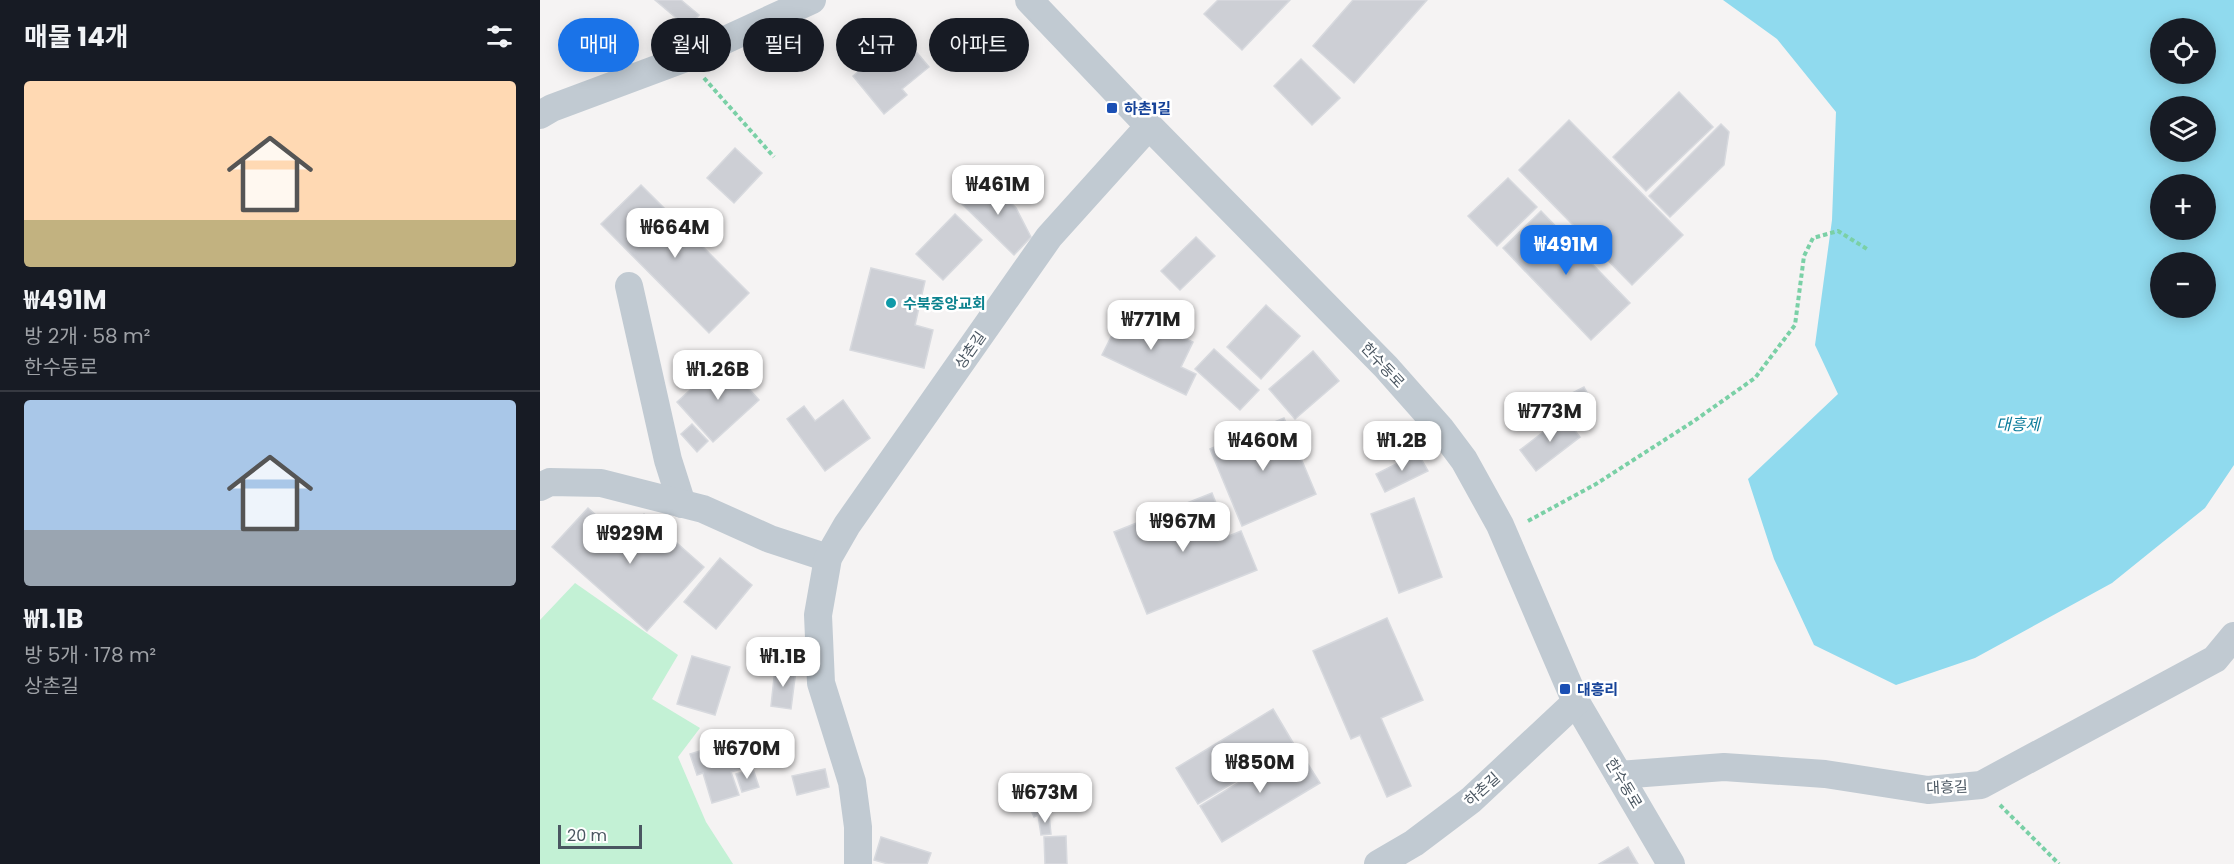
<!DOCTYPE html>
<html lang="ko">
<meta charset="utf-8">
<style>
body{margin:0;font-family:Poppins,"Noto Sans KR",sans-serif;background:#20242c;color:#f1f3f6;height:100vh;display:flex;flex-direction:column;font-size:22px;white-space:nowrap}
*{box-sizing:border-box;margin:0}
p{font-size:20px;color:#9ea1a6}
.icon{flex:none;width:33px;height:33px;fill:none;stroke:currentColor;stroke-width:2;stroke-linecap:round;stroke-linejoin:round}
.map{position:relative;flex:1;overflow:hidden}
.drawer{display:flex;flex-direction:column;background:#171b24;width:540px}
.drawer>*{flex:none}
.hud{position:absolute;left:18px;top:18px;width:570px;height:54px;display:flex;gap:12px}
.controls{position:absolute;left:1610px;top:18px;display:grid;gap:12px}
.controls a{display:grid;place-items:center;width:66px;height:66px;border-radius:50%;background:#171b24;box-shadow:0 3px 15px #0003;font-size:30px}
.scale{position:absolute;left:18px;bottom:15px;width:84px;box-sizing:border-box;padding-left:6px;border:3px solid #4a5661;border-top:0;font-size:16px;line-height:21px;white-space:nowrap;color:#4a5661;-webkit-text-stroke:4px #fff;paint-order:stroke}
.price{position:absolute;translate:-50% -51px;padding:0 14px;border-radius:12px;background:#fff;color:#222;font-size:20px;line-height:39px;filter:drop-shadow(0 2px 3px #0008)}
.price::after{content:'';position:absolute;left:50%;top:36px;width:18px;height:14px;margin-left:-9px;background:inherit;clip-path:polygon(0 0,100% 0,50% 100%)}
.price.active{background:#1a73e8;color:#fff}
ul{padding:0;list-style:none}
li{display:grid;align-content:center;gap:12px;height:318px;padding:0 24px}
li+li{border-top:2px solid #363941}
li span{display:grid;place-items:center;height:186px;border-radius:6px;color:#555}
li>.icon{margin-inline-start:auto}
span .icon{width:108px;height:108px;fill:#fffc;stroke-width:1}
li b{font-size:26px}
h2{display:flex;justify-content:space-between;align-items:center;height:72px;padding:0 24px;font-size:26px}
.pill{padding:0 21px;border-radius:27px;background:#171b24;box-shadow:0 3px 15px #0003;font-size:21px;line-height:54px}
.pill.active{background:#1a73e8;color:#fff}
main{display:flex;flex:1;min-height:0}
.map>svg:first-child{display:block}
.green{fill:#c3f1d5}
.water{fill:#90daee;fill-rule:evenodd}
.building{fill:#cdcfd5;stroke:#d7d9de;stroke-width:1.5}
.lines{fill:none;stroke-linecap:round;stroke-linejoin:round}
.path{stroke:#7ad0a6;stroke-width:4;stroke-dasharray:4.5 3;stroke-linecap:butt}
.minor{stroke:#c1cad2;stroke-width:28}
.transit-dot{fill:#1a4fb4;stroke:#fff;stroke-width:2}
.culture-dot{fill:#0f9aa8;stroke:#fff;stroke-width:2}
.labels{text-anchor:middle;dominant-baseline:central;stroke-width:5;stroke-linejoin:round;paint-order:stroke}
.transit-label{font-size:15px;font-weight:bold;fill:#164399;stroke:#fff;text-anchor:start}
.culture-label{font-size:15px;font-weight:bold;fill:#0d838f;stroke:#fff;text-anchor:start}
.street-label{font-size:15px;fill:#4a5661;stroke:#fff}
.water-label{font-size:16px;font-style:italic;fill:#0c7c9b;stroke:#fff}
</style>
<main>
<section class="drawer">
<h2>매물 14개<svg class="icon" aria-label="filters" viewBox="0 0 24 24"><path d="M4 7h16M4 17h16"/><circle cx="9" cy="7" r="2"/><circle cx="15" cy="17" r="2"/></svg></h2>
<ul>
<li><span style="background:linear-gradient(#ffd9b3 75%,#c2b280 0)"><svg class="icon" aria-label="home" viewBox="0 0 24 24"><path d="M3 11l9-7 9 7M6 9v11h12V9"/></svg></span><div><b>₩491M</b><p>방 2개 · 58 m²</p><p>한수동로</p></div></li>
<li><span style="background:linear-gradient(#a9c7e8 70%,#9aa5b1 0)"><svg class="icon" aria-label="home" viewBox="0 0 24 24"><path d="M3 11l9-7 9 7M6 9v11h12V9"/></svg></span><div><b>₩1.1B</b><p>방 5개 · 178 m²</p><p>상촌길</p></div></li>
</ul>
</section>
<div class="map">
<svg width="1694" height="864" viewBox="0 0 1694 864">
<rect width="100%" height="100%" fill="#f5f3f3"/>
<!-- green -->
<path class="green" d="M35 583 138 655 112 699 160 728 138 757 166 822 193 864H0V620Z"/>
<!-- water -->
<path class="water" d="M1183 0H1694V465L1665 508 1572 583 1435 658 1356 685 1274 645 1234 559 1208 479 1298 394 1275 345 1292 220 1296 112 1237 39ZM1620 28H1665V74H1620ZM1620 106H1665V152H1620ZM1620 184H1665V230H1620ZM1620 262H1665V308H1620Z"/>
<!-- building -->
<g class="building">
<path d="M115 0H141L159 15 148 28Z"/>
<path d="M678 0H750L702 50 664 14Z"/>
<path d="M813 0H887L814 83 773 46Z"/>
<path d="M362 35 389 67 362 89 367 95 344 114 313 76Z"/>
<path d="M761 59 800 98 772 125 734 86Z"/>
<path d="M1139 92 1173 127 1106 191 1073 157Z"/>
<path d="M1029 120 1143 235 1092 285 979 170Z"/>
<path d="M1181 124 1189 132 1184 165 1130 217 1109 196Z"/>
<path d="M195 148 222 173 194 203 167 178Z"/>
<path d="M446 178 476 208 491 237 474 255 421 203Z"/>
<path d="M968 178 997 207 957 246 928 216Z"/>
<path d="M101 185 209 293 169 333 61 224Z"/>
<path d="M1001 211 1090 303 1051 340 963 248Z"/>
<path d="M415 214 442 240 403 280 376 254Z"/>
<path d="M656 237 675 256 640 290 621 271Z"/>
<path d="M331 268 385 281 375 325 393 330 384 368 310 350Z"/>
<path d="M726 305 760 336 721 379 687 347Z"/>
<path d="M585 309 653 342 641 367 656 374 646 395 562 355Z"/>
<path d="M674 349 719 390 700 410 655 369Z"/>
<path d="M773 351 799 381 755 419 729 389Z"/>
<path d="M183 360 219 400 173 442 137 402Z"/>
<path d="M1044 387 1054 405 1038 414 1028 395Z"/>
<path d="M303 400 330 438 285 471 247 419 264 406 275 421Z"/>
<path d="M1024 416 1040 437 996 471 980 450Z"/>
<path d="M744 418 776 494 702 526 670 449Z"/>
<path d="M152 424 168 441 157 452 141 434Z"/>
<path d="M878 453 888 471 845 492 836 474Z"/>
<path d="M672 493 689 536 701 531 717 570 607 614 574 532Z"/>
<path d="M874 498 902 577 859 593 831 514Z"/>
<path d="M48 508 83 539 104 514 164 567 107 631 12 547Z"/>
<path d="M180 558 212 585 176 629 144 602Z"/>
<path d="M847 618 883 700 841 718 871 786 847 797 820 735 811 739 773 651Z"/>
<path d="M152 656 190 667 175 715 137 704Z"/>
<path d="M235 668 256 670 251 709 231 706Z"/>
<path d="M733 709 755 746 658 804 636 768Z"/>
<path d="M200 739 208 767 191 772 199 795 172 803 163 773 157 775 150 754Z"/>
<path d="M757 747 780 783 682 842 660 806Z"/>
<path d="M213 769 219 787 202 792 196 774Z"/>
<path d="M285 769 289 787 257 795 252 776Z"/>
<path d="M510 780 521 805 494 817 483 792Z"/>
<path d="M509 814 511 834 501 835 498 815Z"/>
<path d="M526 836 527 864H505L504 837Z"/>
<path d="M341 837 391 853 387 864H348L334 860Z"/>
<path d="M1088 847 1098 864H1059Z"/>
</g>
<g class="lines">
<!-- path -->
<g class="path">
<path d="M164 78 234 157"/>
<path d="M988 521 1056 484 1154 421 1215 378 1255 325 1264 256 1273 238 1298 231 1327 249"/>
<path d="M1460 805 1519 864"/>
</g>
<!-- minor -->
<g class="minor">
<path d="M489 0 609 126 846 367 900 428 924 460 960 525 1036 702 1131 864"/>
<path d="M0 115 12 108 146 58 272 0"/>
<path d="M89 286 128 460 142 504"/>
<path d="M0 487 10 482 61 483 163 509 230 539 288 558"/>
<path d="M1079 775 1184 767 1285 774 1388 790 1441 785 1675 659 1694 636"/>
<path d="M318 864V827L312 782 281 683 278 615 288 558 307 525 509 237 609 126"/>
<path d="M838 864 874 843 931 800 1036 702"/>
</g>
</g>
<!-- markers -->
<g class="transit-dot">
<rect x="566" y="102" width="12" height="12" rx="3"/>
<rect x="1019" y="683" width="12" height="12" rx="3"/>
</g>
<circle class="culture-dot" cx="351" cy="303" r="6"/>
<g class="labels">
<!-- transit labels -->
<g class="transit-label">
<text x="584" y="108">하촌1길</text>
<text x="1037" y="689">대흥리</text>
</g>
<!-- culture labels -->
<g class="culture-label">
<text x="363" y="303">수북중앙교회</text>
</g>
<!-- street labels -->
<g class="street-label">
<text transform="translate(430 350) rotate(-55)">상촌길</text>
<text transform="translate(843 365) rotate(47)">한수동로</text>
<text transform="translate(1084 783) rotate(59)">한수동로</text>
<text transform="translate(1407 787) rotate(-3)">대흥길</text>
<text transform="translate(942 789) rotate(-42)">하촌길</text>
</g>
<!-- water labels -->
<g class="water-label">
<text x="1478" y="424">대흥제</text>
</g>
</g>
</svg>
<div class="controls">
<a><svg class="icon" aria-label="locate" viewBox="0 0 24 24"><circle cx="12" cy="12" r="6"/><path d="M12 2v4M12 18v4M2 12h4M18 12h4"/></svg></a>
<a><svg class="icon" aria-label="layers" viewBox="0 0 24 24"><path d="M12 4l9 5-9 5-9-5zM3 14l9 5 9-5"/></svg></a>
<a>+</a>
<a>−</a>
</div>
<div class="scale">20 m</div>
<b class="price" style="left:458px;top:216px">₩461M</b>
<b class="price" style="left:135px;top:259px">₩664M</b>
<b class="price active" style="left:1026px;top:276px">₩491M</b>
<b class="price" style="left:611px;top:351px">₩771M</b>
<b class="price" style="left:178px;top:401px">₩1.26B</b>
<b class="price" style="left:1010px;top:443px">₩773M</b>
<b class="price" style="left:723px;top:472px">₩460M</b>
<b class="price" style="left:862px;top:472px">₩1.2B</b>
<b class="price" style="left:643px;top:553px">₩967M</b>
<b class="price" style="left:90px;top:565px">₩929M</b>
<b class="price" style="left:243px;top:688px">₩1.1B</b>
<b class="price" style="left:207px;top:780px">₩670M</b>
<b class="price" style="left:720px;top:794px">₩850M</b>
<b class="price" style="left:505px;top:824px">₩673M</b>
<div class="hud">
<a class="pill active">매매</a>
<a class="pill">월세</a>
<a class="pill">필터</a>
<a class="pill">신규</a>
<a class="pill">아파트</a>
</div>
</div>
</main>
